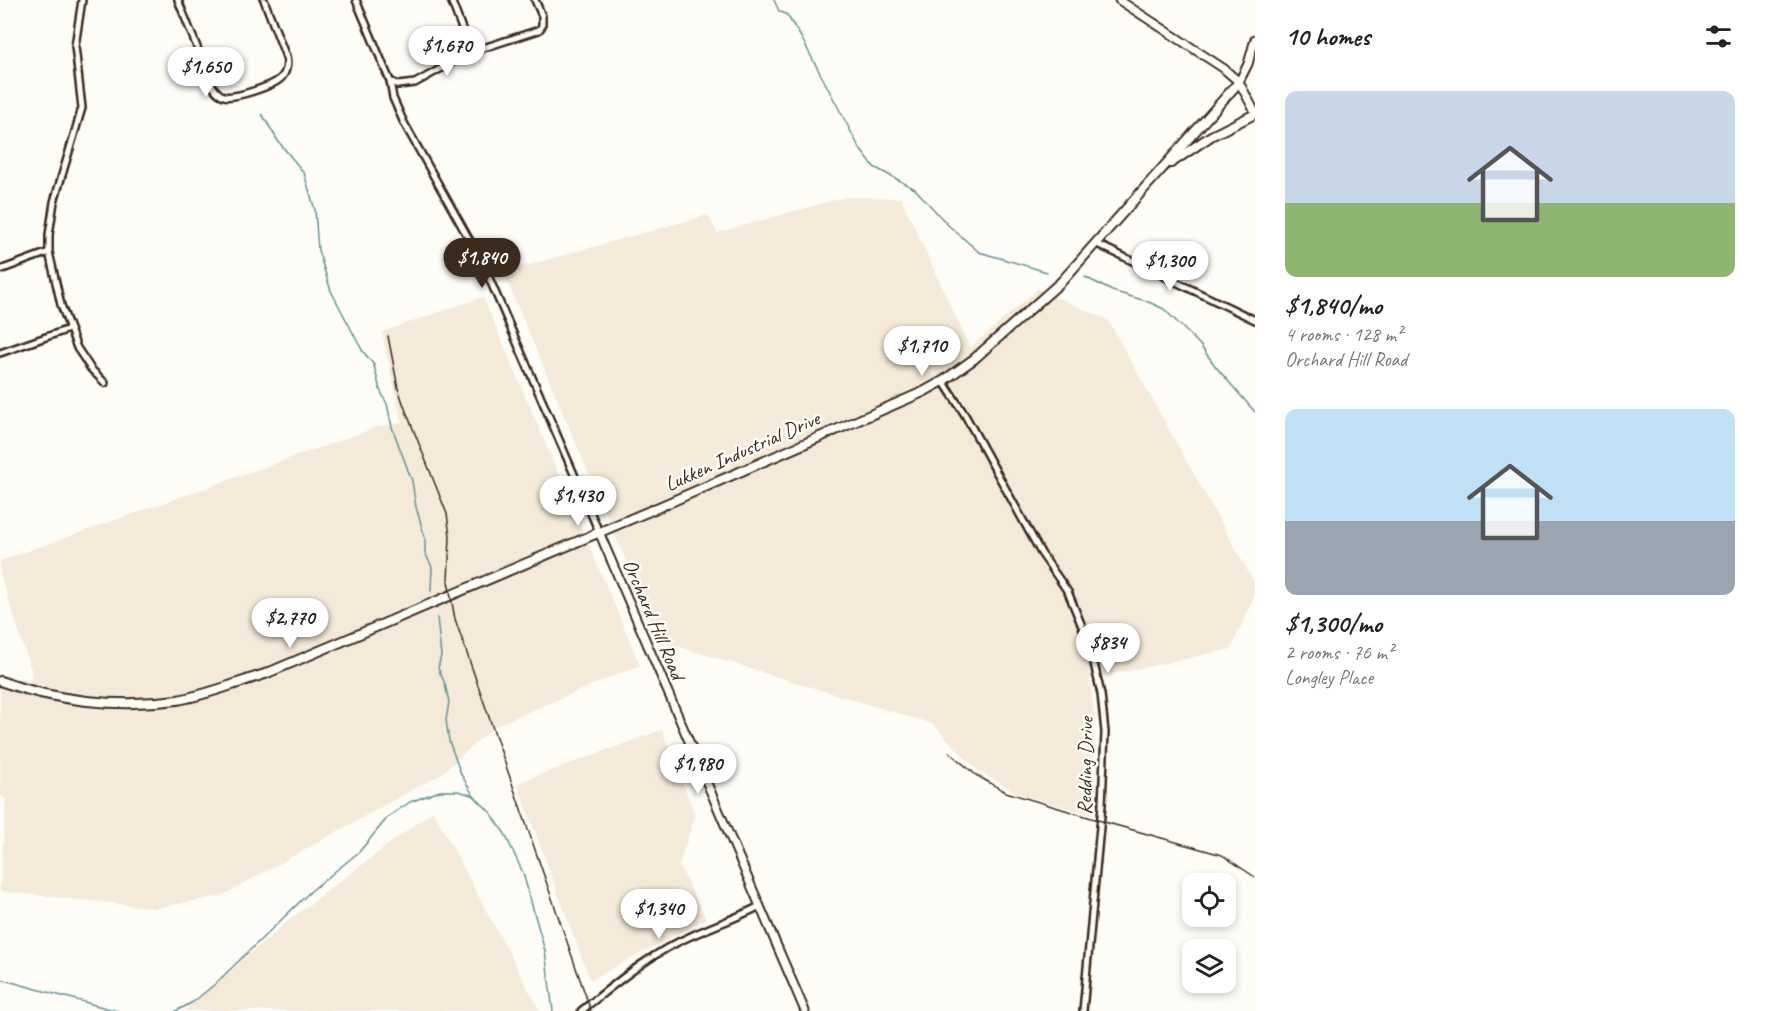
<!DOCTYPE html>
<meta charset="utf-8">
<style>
body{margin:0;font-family:Caveat,sans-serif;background:#f2f2f2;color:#222;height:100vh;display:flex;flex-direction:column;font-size:22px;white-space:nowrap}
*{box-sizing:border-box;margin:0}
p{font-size:20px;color:#767676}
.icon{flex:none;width:33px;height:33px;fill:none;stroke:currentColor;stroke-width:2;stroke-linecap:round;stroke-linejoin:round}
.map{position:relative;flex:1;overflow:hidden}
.panel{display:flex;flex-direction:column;background:#fff;width:510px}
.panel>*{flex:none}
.tools{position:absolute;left:1182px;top:873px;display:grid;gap:12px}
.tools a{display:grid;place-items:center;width:54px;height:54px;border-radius:12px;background:#fff;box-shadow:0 3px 9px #0003;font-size:30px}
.price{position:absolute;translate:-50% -51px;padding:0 14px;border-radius:21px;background:#fff;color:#222;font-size:20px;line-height:39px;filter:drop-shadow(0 2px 3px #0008)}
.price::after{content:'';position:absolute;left:50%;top:36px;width:18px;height:14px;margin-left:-9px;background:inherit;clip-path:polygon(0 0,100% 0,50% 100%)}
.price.active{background:#3b2a1e;color:#fff}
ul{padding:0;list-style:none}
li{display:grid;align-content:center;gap:12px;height:318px;padding:0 30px}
li span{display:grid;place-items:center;height:186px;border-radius:12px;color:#555}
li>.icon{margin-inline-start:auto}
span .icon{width:108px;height:108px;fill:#fffc;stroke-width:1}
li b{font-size:26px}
h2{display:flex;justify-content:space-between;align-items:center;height:72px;padding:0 30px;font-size:26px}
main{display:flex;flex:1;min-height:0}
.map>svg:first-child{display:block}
.built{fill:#f5e9d9}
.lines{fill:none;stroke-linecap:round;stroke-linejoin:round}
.stream{stroke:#658f90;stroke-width:1.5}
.minor-casing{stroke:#3b2a1e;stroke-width:10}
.tertiary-casing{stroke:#3b2a1e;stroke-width:11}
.secondary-casing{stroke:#3b2a1e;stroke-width:12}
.minor{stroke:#fdfcf7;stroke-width:5}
.tertiary{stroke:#fdfcf7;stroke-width:7}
.secondary{stroke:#fdfcf7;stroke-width:8}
.rail{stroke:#3b2a1e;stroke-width:1.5}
.labels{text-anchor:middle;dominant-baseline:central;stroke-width:5;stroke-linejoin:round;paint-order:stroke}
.street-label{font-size:21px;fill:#3b2a1e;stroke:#fdfcf7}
</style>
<main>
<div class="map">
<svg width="1255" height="1011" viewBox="0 0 1255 1011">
<rect width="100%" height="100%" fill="#fdfcf7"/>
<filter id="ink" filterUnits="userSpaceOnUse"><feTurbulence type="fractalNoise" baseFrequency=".0167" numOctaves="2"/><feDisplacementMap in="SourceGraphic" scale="12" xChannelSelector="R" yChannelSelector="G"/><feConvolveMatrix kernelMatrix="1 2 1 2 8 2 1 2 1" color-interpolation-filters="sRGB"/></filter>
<g filter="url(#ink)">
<!-- built -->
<g class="built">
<path d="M845 197 901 198 970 348 1038 289 1108 320 1255 584V594L1231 649 1090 679 1094 717 1093 815 1021 795 978 771 933 724 660 641 503 272 708 215 717 233Z"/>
<path d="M483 297 640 665 495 726 441 774 221 896 155 908 0 891 6 800 0 795V674L30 681 32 673 0 573V561L378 427 402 422 382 332Z"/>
<path d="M662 730 695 815 679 865 706 919 590 980 517 783Z"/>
<path d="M433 811 540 1011H184L289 920Z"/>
</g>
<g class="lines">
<!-- stream -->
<g class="stream">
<path d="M774 0 779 11 787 15 801 37 860 149 874 167 915 189 948 225 979 252 1047 272"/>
<path d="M262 114 278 141 304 173 315 210 318 250 331 291 362 350 374 365 380 390 387 404 392 427 412 481 416 507 425 538V553L432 567 431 591"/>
<path d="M1085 277 1112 291 1146 301 1164 309 1200 345 1216 367 1255 412"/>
<path d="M437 617 441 656 438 668 445 684 449 702 446 720 449 741 461 774 473 795 491 813 505 834 523 873 545 951 553 1011"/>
<path d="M0 979 117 1011"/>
<path d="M176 1011 193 1002 215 984 312 890 359 852 389 816 410 802 440 791H458L472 795"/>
</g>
<!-- minor casing -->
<g class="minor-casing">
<g id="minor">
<path d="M82 0 75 46 82 108 54 202 49 235V252L61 305 77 348 91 369 105 383"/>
<path d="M178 0 213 87C216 91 219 95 224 96 234 99 272 86 280 79 286 74 288 65 286 57L264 0"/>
<path d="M356 0 390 81 393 98 404 123 483 264 599 532"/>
<path d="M451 0 471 52"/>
<path d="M390 81 398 85 415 83 471 52 539 30 542 26V16L535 0"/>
<path d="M1095 243 1255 320"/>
<path d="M0 270 49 252"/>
<path d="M0 353 69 329"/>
<path d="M943 381 965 415 1041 553 1068 592 1090 646 1101 694 1105 732 1102 805 1083 1011"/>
<path d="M581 1011C615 984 651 953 691 936 715 925 737 918 760 906"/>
</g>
</g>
<!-- tertiary casing -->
<g class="tertiary-casing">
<g id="tertiary">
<path d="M1119 0 1223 68 1239 82 1255 112"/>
<path d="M1239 82 1248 64 1255 39"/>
<path d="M599 532 805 1011"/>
</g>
</g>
<!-- secondary casing -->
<g class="secondary-casing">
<g id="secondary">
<path d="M1171 163 1211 136 1255 114"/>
<path d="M0 681C55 701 118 708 177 700 207 695 236 683 265 674L666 504 923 392 943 381 974 359 1062 281 1239 82"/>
</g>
</g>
<!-- minor -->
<use href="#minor" class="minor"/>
<!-- tertiary -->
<use href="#tertiary" class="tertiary"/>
<!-- secondary -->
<use href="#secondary" class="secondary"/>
<!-- rail -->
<g class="rail">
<path d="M388 336 398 388 404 406 447 514 450 536 448 581 455 619 591 1011"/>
<path d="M949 752 976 775 1006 792 1108 823 1222 855 1255 877"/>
</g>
</g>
</g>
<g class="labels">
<!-- street labels -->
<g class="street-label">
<text transform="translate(742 451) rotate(-24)">Lukken Industrial Drive</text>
<text transform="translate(654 619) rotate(67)">Orchard Hill Road</text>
<text transform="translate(1085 766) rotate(-89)">Redding Drive</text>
</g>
</g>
</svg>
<div class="tools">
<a><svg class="icon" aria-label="locate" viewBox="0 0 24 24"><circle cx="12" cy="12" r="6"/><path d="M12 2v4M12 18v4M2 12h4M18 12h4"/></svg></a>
<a><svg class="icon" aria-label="layers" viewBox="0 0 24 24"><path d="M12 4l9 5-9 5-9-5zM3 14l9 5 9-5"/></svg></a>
</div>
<b class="price" style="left:447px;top:77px">$1,670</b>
<b class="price" style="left:206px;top:98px">$1,650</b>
<b class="price active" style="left:482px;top:289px">$1,840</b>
<b class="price" style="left:1170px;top:292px">$1,300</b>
<b class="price" style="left:922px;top:377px">$1,710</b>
<b class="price" style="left:578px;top:527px">$1,430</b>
<b class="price" style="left:290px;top:649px">$2,770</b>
<b class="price" style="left:1108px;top:674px">$834</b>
<b class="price" style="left:698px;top:795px">$1,980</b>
<b class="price" style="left:659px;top:940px">$1,340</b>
</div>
<section class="panel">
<h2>10 homes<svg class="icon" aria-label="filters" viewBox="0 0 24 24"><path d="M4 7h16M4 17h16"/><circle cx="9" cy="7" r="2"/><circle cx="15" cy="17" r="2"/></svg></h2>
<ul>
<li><span style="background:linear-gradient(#c9d6e8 60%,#8fb573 0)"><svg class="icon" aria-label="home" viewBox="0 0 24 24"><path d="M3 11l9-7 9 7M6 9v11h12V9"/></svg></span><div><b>$1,840/mo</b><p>4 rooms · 128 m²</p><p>Orchard Hill Road</p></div></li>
<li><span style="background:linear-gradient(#bfe0f5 60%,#9aa5b1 0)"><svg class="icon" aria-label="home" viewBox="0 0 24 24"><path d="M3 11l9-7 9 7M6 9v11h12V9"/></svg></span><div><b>$1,300/mo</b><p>2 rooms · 76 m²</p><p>Longley Place</p></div></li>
</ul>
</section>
</main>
